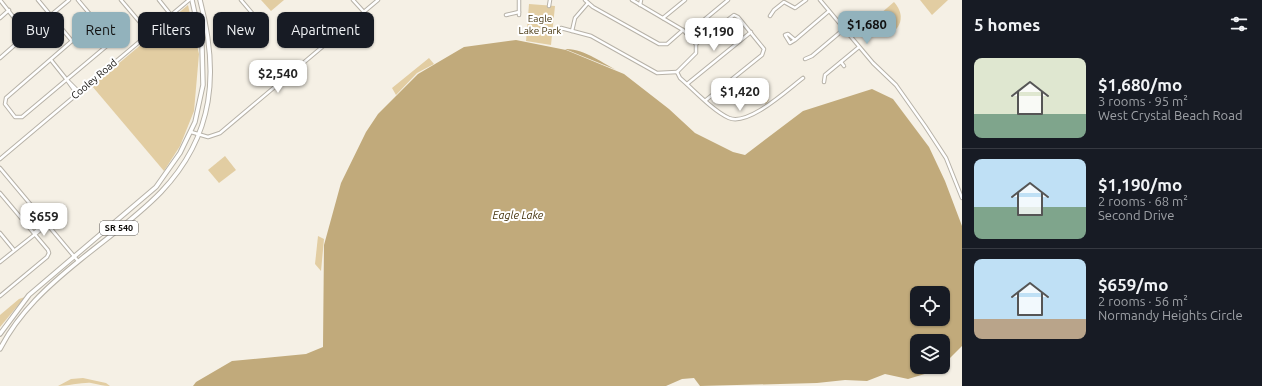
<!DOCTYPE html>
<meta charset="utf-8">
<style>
body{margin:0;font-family:Ubuntu,sans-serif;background:#20242c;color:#f1f3f6;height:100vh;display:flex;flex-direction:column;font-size:15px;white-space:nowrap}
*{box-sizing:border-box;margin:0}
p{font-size:13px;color:#9ea1a6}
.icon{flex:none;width:22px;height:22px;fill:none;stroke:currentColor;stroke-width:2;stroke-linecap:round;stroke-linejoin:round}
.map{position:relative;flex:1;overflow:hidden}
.drawer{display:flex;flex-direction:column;background:#171b24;width:300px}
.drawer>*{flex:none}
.banner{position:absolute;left:12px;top:12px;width:380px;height:36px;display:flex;gap:8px}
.fabs{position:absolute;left:910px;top:286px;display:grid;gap:8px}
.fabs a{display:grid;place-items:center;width:40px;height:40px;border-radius:8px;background:#171b24;box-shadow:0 1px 3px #0004;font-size:20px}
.price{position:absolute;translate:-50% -34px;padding:0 9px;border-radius:8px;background:#fff;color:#222;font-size:13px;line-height:26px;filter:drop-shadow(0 1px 2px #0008)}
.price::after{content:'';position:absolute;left:50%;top:24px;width:12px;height:9px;margin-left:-6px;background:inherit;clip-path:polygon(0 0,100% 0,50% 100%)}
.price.on{background:#92b2bc;color:#111}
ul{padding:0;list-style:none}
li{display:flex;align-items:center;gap:12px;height:100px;padding:0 12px}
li+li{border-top:1px solid #363941}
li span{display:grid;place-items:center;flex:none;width:112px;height:80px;border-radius:8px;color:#555}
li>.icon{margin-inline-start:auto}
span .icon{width:48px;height:48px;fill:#fffc;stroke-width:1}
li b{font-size:17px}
h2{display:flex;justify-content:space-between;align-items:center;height:48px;padding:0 12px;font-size:17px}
.pill{padding:0 14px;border-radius:8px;background:#171b24;box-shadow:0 1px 3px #0004;font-size:14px;line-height:36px}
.pill.on{background:#92b2bc;color:#111}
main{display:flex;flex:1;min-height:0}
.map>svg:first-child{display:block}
.green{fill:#e2cda2}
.water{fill:#c1aa7b;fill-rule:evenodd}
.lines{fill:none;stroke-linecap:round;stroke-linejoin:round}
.minor-casing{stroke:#b7b2a8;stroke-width:4.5}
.major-casing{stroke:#b7b2a8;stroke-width:5.5}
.minor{stroke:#fff;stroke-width:2.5}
.major{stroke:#fff;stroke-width:3.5}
.labels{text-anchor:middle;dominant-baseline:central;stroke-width:4;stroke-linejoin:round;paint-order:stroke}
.shield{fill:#fff;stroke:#565452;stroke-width:1}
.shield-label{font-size:9px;font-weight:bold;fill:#0d0b08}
.park-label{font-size:10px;fill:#45340e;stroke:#fff}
.street-label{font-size:10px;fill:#0d0b08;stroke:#fff}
.water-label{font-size:11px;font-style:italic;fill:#483711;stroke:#fff}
</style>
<main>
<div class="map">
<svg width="962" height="386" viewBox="0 0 962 386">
<rect width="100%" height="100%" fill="#f5f0e5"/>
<!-- green -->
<g class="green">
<path d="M261 0H284L271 11Z"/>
<path d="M920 0H948L932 15Z"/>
<path d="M894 2C914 24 885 48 866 26Z"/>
<path d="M529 4 555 6 551 45 526 41Z"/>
<path d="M188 5 199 54 194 111 180 146 164 171 92 86Z"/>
<path d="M429 58 434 64 417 73 396 95 392 88Z"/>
<path d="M761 86 769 100 766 104 751 93Z"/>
<path d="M225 156 236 170 219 183 208 170Z"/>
<path d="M318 236 324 239 321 271 315 264Z"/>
<path d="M25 297 0 327V315L19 299Z"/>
<path d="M83 378 106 383 110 386C103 386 98 384 91 383 85 382 67 386 58 386L71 379Z"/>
</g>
<!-- water -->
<g class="water">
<path d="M516 40 566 50 624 74 669 109 695 133 733 152 745 155 803 111 872 89 893 99 929 147 945 181 962 226V346L943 365V341H917V367H941L938 370 908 379 885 374 867 381 845 380 817 383 700 386 694 378 682 379 666 386H193L196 382 232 361 306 354 323 347 324 245 341 183 366 132 378 114 418 74 464 47ZM917 293H943V319H917Z"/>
<path d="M565 49C584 48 603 64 619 71Z"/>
</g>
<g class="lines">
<!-- minor casing -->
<g class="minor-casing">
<g id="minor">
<path d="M38 0 72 41"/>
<path d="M78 0C84 8 111 36 109 44L22 117H15L5 104 6 98 95 21"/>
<path d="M121 0 149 33"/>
<path d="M159 0 171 15"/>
<path d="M241 0 258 20"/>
<path d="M353 0 364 12"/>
<path d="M585 0 593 7 659 44H667L683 30"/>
<path d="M632 0 683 30 696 44"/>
<path d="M820 0 873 63 896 85 925 126 946 158 962 198"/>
<path d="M640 5 641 0"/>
<path d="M549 6 550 0"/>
<path d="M51 15 69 0"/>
<path d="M506 15 519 12"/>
<path d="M519 15V0"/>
<path d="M770 16 774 10 784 2 795 8 806 0"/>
<path d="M0 18 9 10"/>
<path d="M663 18 685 0"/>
<path d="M561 28 591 36 657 73 677 72"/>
<path d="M572 31 575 18 588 3"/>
<path d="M687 34 728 0"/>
<path d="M795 40 790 43 785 35 788 34 795 40 829 11"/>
<path d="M696 44 734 15 738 17 764 49 762 55 706 100"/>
<path d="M0 58 25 36 26 33 0 0"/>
<path d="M805 59 812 56 844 29"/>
<path d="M51 60 67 80"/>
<path d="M841 62 844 66"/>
<path d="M677 72 680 78C694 90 713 111 729 118 749 126 787 90 803 78"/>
<path d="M677 72 696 53V44"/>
<path d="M824 82 825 75 859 47"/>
<path d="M687 84 751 32"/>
<path d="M77 94 67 80 79 92"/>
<path d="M191 132 208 137 220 133 378 0"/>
<path d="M0 159 189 0"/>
<path d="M0 168 78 261"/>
<path d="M0 193 48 250 49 253 47 257 0 296"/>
<path d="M0 233 14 250"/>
<path d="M34 233 46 222"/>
<path d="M0 262 48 224"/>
</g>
</g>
<!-- major casing -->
<g class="major-casing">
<g id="major">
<path d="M0 334 29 295 156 187 180 153 195 122 203 85 202 46 192 0"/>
<path d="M0 349C19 312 48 286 80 260 107 238 137 217 161 192 215 135 219 72 200 0"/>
</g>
</g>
<!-- minor -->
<use href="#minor" class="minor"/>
<!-- major -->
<use href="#major" class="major"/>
</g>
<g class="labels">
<!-- shield labels -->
<rect class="shield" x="100" y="221" width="38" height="14" rx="3"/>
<g class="shield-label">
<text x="119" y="228">SR 540</text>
</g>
<!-- park labels -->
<g class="park-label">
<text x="540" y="18">Eagle<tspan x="540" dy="12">Lake Park</tspan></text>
</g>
<!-- street labels -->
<g class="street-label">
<text transform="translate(94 79) rotate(-40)">Cooley Road</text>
</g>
<!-- water labels -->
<g class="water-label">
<text x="518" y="215">Eagle Lake</text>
</g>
</g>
</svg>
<div class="fabs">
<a><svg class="icon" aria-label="locate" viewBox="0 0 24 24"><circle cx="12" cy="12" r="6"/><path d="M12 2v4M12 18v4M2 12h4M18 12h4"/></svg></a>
<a><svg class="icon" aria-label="layers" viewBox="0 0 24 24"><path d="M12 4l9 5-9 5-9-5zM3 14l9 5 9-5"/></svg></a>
</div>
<b class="price on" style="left:867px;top:45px">$1,680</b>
<b class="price" style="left:714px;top:52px">$1,190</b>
<b class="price" style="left:278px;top:94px">$2,540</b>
<b class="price" style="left:740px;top:112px">$1,420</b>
<b class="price" style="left:44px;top:237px">$659</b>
<div class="banner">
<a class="pill">Buy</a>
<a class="pill on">Rent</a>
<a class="pill">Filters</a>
<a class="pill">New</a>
<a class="pill">Apartment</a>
</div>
</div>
<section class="drawer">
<h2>5 homes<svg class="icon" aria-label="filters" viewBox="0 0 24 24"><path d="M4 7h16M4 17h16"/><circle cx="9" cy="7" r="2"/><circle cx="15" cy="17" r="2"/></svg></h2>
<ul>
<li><span style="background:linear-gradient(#dfe7d0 70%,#7fa58c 0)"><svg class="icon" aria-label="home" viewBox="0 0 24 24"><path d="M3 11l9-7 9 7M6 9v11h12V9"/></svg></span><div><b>$1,680/mo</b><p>3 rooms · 95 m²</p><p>West Crystal Beach Road</p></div></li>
<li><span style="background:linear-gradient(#bfe0f5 60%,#7fa58c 0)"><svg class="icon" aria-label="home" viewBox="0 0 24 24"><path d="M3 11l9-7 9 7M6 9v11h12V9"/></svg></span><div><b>$1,190/mo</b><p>2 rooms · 68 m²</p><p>Second Drive</p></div></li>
<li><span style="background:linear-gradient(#bfe0f5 75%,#b9a48a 0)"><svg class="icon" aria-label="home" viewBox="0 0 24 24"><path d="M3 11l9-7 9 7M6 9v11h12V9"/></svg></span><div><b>$659/mo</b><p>2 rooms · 56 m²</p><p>Normandy Heights Circle</p></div></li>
</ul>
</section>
</main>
